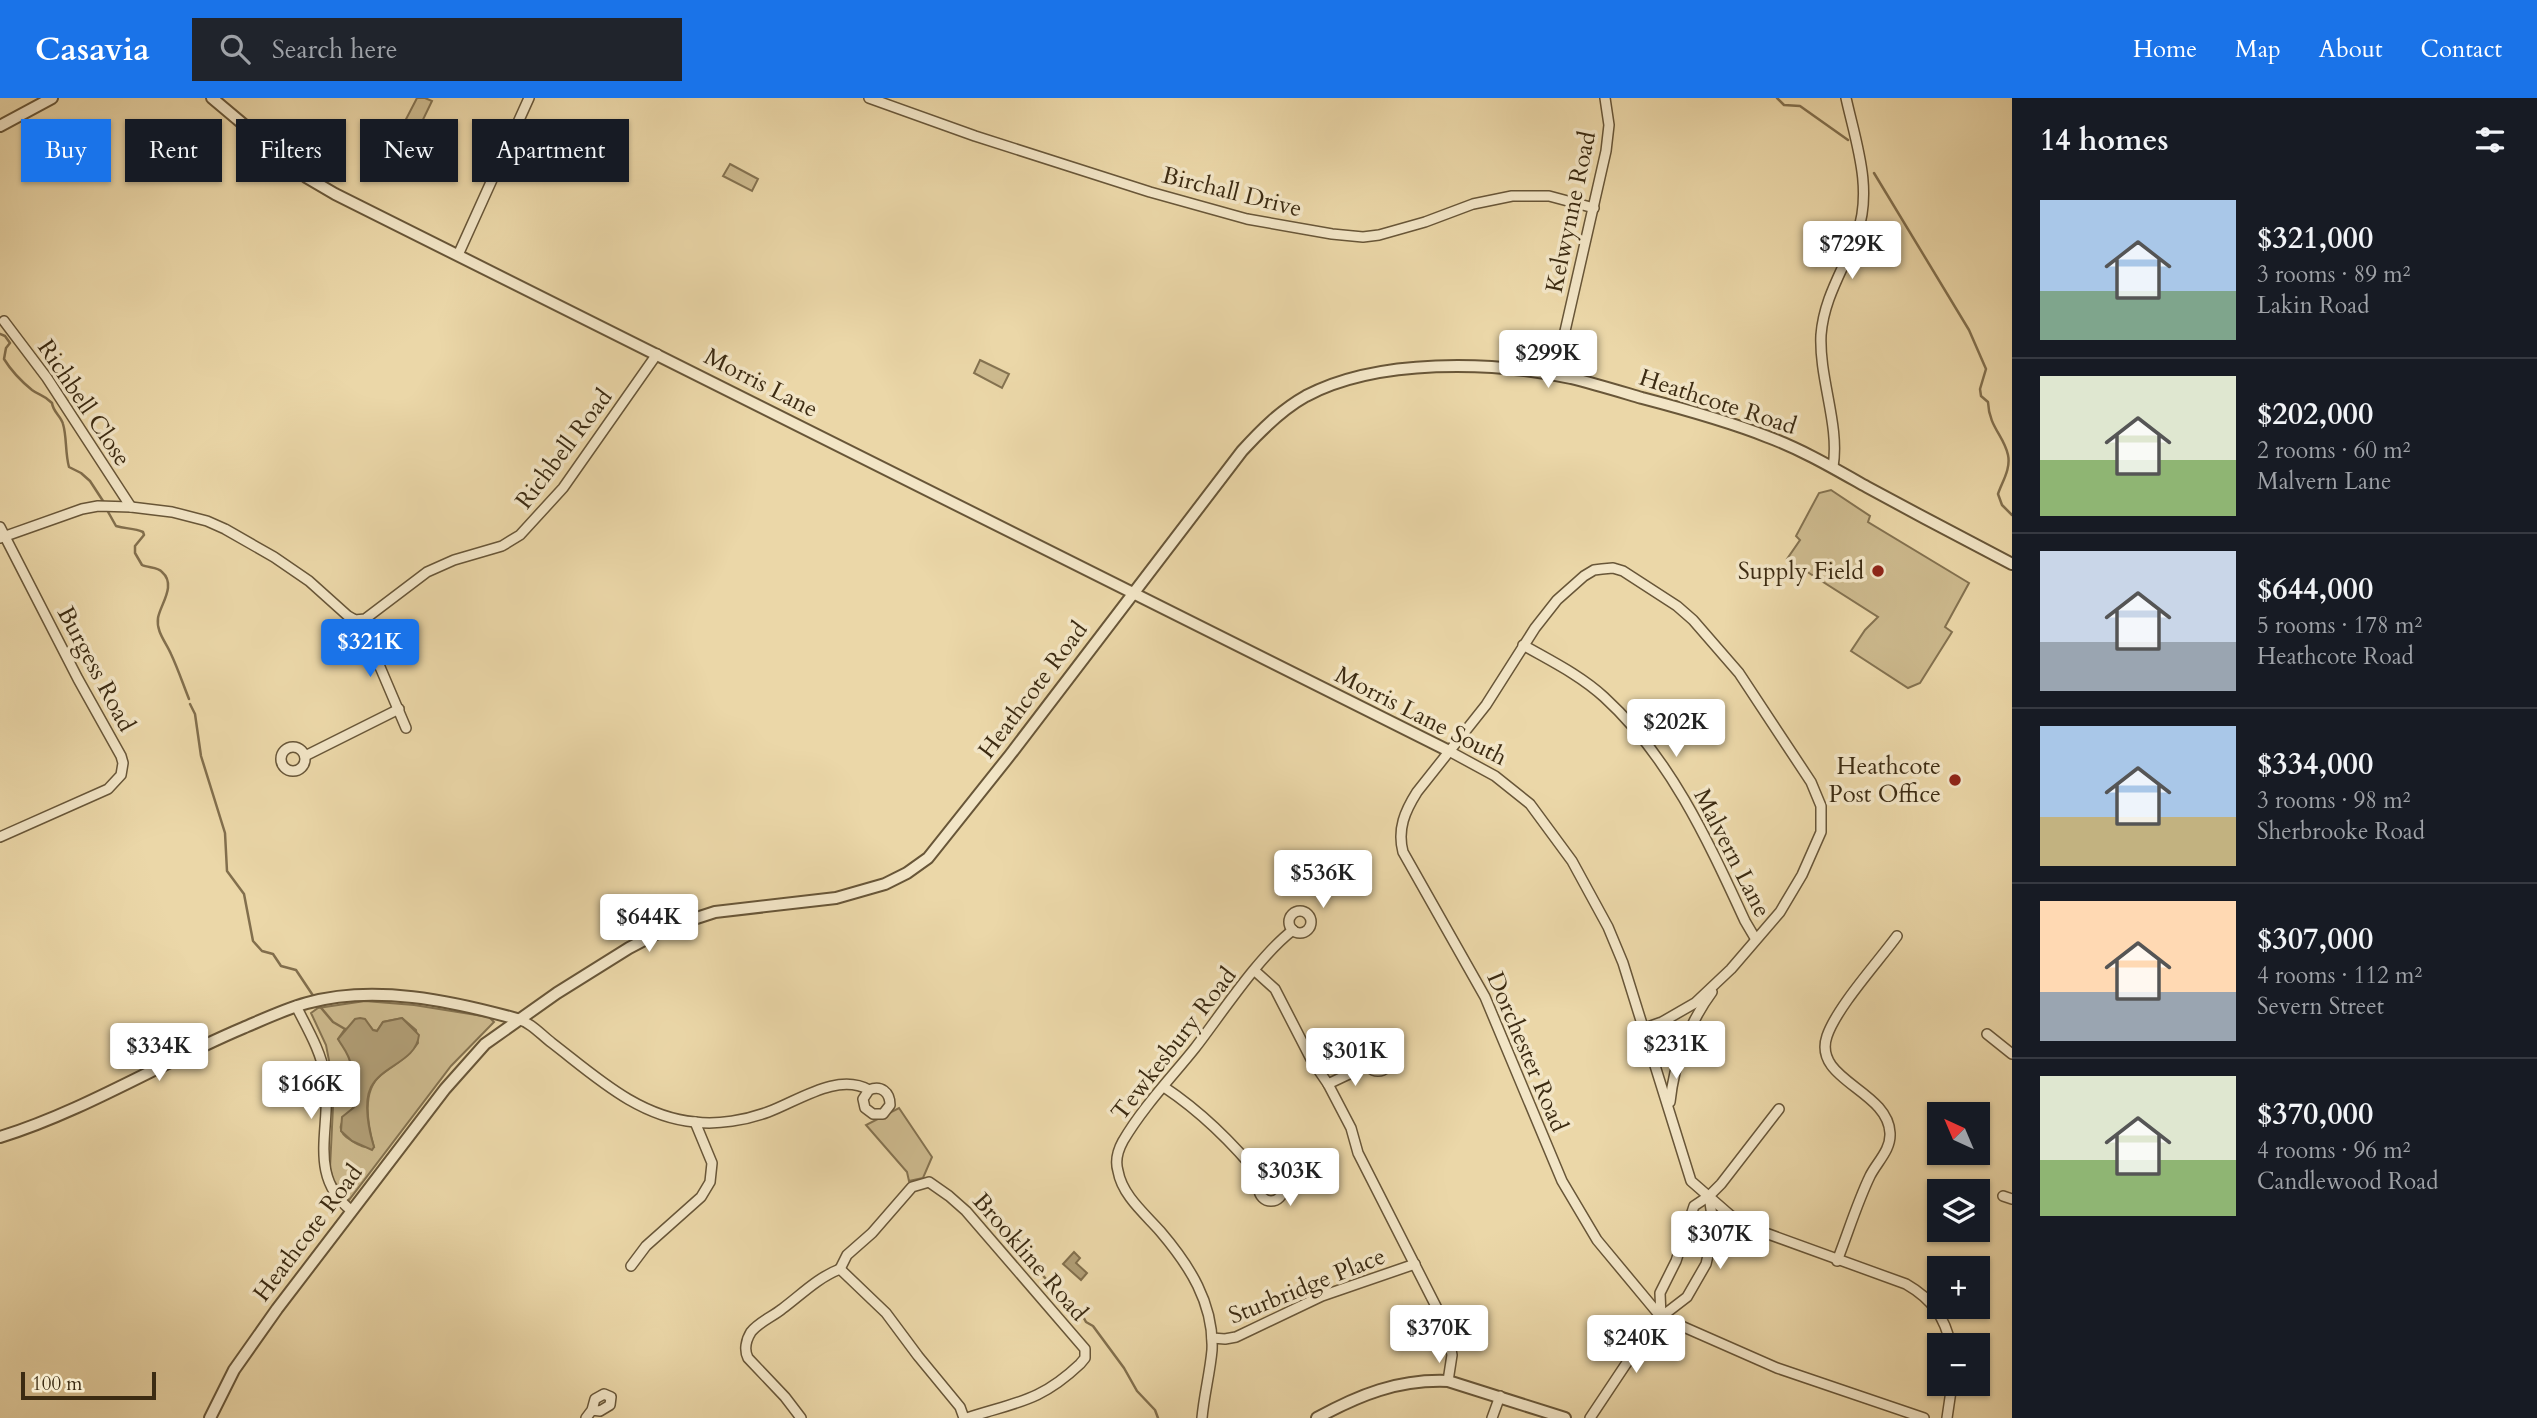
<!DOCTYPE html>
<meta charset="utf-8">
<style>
body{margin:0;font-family:Cardo,serif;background:#20242c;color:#f1f3f6;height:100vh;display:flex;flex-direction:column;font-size:26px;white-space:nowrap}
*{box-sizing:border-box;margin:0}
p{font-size:23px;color:#9ea1a6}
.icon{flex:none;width:38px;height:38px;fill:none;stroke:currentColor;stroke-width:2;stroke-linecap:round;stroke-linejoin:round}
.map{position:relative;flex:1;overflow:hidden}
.side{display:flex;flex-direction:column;background:#171b24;width:525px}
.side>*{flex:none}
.banner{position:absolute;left:21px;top:21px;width:665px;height:63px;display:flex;gap:14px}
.needle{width:46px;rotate:316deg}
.fabs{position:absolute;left:1927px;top:1004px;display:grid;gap:14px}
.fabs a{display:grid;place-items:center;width:63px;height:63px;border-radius:0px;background:#171b24;box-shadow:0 2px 5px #0004;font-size:35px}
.scale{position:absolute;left:21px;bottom:18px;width:135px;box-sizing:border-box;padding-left:7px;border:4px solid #3c2b12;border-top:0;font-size:19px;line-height:24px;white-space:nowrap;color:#3c2b12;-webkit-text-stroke:5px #f2e5c6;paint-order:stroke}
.price{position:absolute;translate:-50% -60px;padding:0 16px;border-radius:7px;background:#fff;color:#222;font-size:23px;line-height:46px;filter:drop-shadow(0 2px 4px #0008)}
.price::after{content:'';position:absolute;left:50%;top:42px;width:21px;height:16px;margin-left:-10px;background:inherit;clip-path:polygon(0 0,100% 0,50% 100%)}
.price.current{background:#1a73e8;color:#fff}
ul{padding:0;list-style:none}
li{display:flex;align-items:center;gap:21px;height:175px;padding:0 28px}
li+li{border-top:2px solid #363941}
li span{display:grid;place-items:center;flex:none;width:196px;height:140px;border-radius:0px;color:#555}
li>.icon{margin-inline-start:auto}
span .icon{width:84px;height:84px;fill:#fffc;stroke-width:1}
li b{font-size:30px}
h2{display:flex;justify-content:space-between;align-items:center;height:84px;padding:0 28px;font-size:30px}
.pill{padding:0 24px;border-radius:0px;background:#171b24;box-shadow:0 2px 5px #0004;font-size:24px;line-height:63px}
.pill.current{background:#1a73e8;color:#fff}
header{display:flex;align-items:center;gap:42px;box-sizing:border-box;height:98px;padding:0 35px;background:#1a73e8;color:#fff}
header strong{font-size:33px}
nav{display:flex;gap:38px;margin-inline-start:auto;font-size:24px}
.search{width:490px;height:63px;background:#20242c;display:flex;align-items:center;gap:18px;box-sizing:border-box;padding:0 24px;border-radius:0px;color:#9ea1a6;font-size:26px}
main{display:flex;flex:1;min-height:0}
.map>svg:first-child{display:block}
.green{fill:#cdba8e;stroke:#847250;stroke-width:2;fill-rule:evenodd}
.water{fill:#b09d75;stroke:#826f4d;stroke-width:2}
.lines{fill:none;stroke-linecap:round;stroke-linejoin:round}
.stream{stroke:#826f4d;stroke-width:2.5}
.minor-casing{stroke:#685638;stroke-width:12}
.tertiary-casing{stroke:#685638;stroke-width:14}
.minor{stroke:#f2e5c6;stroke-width:9}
.tertiary{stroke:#f2e5c6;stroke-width:10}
.poi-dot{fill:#8f2418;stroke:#f2e5c6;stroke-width:2.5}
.labels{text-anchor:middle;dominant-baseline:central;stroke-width:7;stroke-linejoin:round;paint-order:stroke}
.street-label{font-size:24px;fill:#3c2b12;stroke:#f2e5c6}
.poi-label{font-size:24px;fill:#3c2b12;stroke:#f2e5c6;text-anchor:end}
</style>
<header>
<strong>Casavia</strong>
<div class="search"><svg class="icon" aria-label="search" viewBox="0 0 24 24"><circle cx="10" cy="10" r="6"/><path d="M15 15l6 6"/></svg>Search here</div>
<nav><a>Home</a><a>Map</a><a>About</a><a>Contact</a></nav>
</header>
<main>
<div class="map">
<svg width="2012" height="1320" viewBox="0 0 2012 1320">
<rect width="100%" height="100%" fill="#ebd7a8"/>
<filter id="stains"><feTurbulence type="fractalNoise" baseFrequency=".00286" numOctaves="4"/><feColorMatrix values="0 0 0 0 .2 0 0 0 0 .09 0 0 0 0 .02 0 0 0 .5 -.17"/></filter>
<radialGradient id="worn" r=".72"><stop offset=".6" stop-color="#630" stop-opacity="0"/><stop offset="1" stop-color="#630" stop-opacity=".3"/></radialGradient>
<!-- green -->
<g class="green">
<path d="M417 0H425L432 3 418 32 404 25Z"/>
<path d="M730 66 758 81 752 93 723 78Z"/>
<path d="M980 262 1009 276 1002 290 974 275Z"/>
<path d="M1831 392 1870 418 1868 424 1969 485 1945 529 1952 534 1920 585 1908 590 1851 553 1865 532 1878 519 1787 461 1800 442 1796 438 1819 395Z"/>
<path d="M365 903 414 907 489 919 494 924 451 968 349 1102 333 1082 330 1070 334 988 326 947 311 915 318 910ZM402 920 416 932 418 945C408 960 394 966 381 977 361 993 368 1028 374 1049 364 1050 360 1048 352 1043 326 1028 352 1017 358 1002 347 984 353 986 351 968 350 957 344 949 338 941L345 931 369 927 373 932 377 933 383 924Z"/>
<path d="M899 1010 932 1059 923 1080 909 1083 907 1074 866 1027Z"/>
</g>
<!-- water -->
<g class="water">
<path d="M360 920 365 921 373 932 377 933 383 924 402 920 419 937C416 964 382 967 371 989 363 1005 369 1033 374 1049L372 1052 352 1043 341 1033 342 1019 357 1007 358 1002C347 984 353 986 351 968 350 957 343 950 338 941L355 921Z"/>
<path d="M1074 1154 1080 1160 1076 1165 1087 1175 1081 1182 1063 1166Z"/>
</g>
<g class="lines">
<!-- stream -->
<g class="stream">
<path d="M1777 0 1784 7 1800 8 1848 42"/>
<path d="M1874 75 1969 232 1986 271 1980 291 1981 298 1988 304C1989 329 2004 338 2008 357 2011 371 2002 384 1998 396L2002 407 2012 417"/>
<path d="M0 236 5 238 10 245 6 250 4 261C12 274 21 283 32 292 40 298 43 296 52 305 53 314 61 318 63 326 67 339 65 355 69 369L81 375 90 383 105 406"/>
<path d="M107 412 116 428C126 431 134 430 143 434L144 437 135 448V455L142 467C148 470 158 469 162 474 177 487 160 507 158 520 156 534 166 544 171 556 178 571 183 586 189 601"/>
<path d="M190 606 195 616 201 658 225 735 227 773 244 796 253 843 262 853 273 856 281 868 296 872 314 899"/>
<path d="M317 905 333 924 345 931"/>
<path d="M1020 1155 1022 1162 1038 1172 1061 1198 1080 1213 1086 1224 1093 1228 1124 1270 1137 1293 1155 1312 1158 1320"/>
</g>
<!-- minor casing -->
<g class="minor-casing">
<g id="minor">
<path d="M869 0 975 38 1150 94 1247 121 1332 136 1363 139 1379 137 1425 124 1473 106 1512 98H1549L1594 110"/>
<path d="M458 157 529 0"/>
<path d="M4 223 47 280 131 409"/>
<path d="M1555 277 1606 53 1609 27 1605 0"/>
<path d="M1833 369C1840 327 1819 281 1821 237 1824 199 1844 171 1857 136 1873 91 1856 45 1846 0"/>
<path d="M0 429 78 581 121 658 123 665 121 677 108 691 0 739"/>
<path d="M0 440 82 411 98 408 131 409 172 414 207 423 225 431 274 459 309 483 348 518 355 522 365 521 427 474 454 462 502 448 520 437 563 390 657 256"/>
<path d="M360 522 406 630"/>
<path d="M1523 547C1551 563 1580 577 1604 599 1670 659 1708 743 1745 823L1755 840"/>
<circle cx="293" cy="661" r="12"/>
<path d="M1449 653 1495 678 1530 706 1572 763 1608 829 1623 865 1691 1083 1730 1117 1749 1129 1906 1186C1932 1201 1945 1219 1951 1248"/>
<path d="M305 658 399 611"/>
<circle cx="1300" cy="824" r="11"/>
<path d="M1255 873 1275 891 1311 961 1328 986 1351 1030 1358 1055 1447 1230 1452 1257 1448 1283"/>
<path d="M296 908C307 930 321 953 325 978 333 1027 305 1077 352 1113"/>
<path d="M517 921C532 925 540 936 552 945 595 978 638 1019 695 1024 718 1027 746 1022 768 1014 798 1003 838 974 869 992 881 987 890 994 890 1007L883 1016H873L865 1010 863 1001 869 992"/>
<path d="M1645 930 1662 924 1695 905 1731 871 1780 814 1802 777 1821 734V708L1811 684 1739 575 1693 522 1677 508 1623 473 1613 470 1602 471 1594 472 1584 478 1557 502 1535 530 1486 607 1417 694C1405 713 1397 731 1403 754L1485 899 1562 1083 1597 1142 1661 1219 1777 1270 1924 1320"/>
<path d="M1987 936 2012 956"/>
<circle cx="1378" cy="961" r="12"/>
<path d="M1328 986 1368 967"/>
<path d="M1164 989C1203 1015 1234 1046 1263 1082"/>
<path d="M1670 1004C1674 965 1689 925 1712 894"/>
<circle cx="1271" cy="1091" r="12"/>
<path d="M2003 1098 2012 1101"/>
<path d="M1837 1163C1848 1135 1857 1105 1870 1078 1877 1064 1891 1052 1890 1035 1888 992 1812 982 1827 938 1837 909 1878 864 1897 838"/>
<path d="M631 1168 646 1148 701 1099 710 1084 712 1065 695 1024"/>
<path d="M840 1171 847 1157 872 1135 912 1089 929 1084 949 1098 966 1113 1085 1251V1260L1080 1266C1040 1304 1016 1304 967 1320"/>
<path d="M840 1171 886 1215 918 1258 960 1309 964 1320"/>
<path d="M1661 1219 1660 1195 1676 1163 1694 1108 1709 1098 1721 1086 1779 1011"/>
<path d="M1212 1240 1225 1241 1236 1239 1322 1198 1415 1166"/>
<path d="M586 1320 592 1312 595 1301 604 1296 611 1299 610 1307 600 1313 592 1312"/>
<path d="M801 1320 785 1299 748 1260C744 1252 746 1242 751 1234 759 1224 772 1219 782 1211 801 1197 817 1180 840 1171"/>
<path d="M1202 1320C1204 1297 1210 1275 1212 1252 1214 1205 1189 1167 1160 1133 1145 1116 1122 1097 1118 1073 1115 1063 1118 1052 1123 1043 1143 1009 1171 980 1195 950 1222 915 1259 858 1293 832"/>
<path d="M1492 1320 1500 1298"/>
<path d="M1590 1320 1644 1239 1661 1219 1687 1199 1706 1166 1714 1131 1709 1098"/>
<path d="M1947 1320 1952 1286"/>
</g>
</g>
<!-- tertiary casing -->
<g class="tertiary-casing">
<g id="tertiary">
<path d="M212 0 306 79 335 96 1449 653"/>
<path d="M0 28 52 0"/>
<path d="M0 1039C84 1013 162 964 243 930 264 921 285 911 307 905 374 886 452 903 517 921"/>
<path d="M210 1320 234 1272 277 1211 445 991 485 946 557 895 629 850 669 829 715 814 836 800 885 786 907 775 928 760 1010 657 1242 353C1261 332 1281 312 1306 298 1378 260 1492 263 1571 280 1595 286 1618 293 1642 300 1684 311 1728 323 1768 339 1803 352 1835 371 1867 389 1915 415 1964 441 2012 466"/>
<path d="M1317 1320C1359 1297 1398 1281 1448 1283L1565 1320"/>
</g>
</g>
<!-- minor -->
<use href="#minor" class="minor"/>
<!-- tertiary -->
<use href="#tertiary" class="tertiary"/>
</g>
<!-- markers -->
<g class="poi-dot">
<circle cx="1878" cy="473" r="7"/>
<circle cx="1955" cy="682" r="7"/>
</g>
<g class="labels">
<!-- street labels -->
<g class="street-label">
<text transform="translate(1232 94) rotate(14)">Birchall Drive</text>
<text transform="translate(1571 114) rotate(-78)">Kelwynne Road</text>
<text transform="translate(761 285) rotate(27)">Morris Lane</text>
<text transform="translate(1718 304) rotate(18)">Heathcote Road</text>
<text transform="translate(84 305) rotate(56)">Richbell Close</text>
<text transform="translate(564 351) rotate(-53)">Richbell Road</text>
<text transform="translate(96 571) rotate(62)">Burgess Road</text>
<text transform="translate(1033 592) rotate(-53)">Heathcote Road</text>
<text transform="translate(1421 618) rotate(27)">Morris Lane South</text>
<text transform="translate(1732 755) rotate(63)">Malvern Lane</text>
<text transform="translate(1174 946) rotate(-52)">Tewkesbury Road</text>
<text transform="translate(1527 954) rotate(67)">Dorchester Road</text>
<text transform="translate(308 1135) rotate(-53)">Heathcote Road</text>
<text transform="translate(1030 1159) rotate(49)">Brookline Road</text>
<text transform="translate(1307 1188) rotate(-22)">Sturbridge Place</text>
</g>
<!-- poi labels -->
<g class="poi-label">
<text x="1864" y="473">Supply Field</text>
<text x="1941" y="668">Heathcote<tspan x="1941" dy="28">Post Office</tspan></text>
</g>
</g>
<rect width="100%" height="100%" filter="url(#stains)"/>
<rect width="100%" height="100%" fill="url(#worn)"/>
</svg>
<div class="fabs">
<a><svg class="needle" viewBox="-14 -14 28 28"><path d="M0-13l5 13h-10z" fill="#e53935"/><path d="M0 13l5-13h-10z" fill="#9ea1a6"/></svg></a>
<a><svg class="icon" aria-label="layers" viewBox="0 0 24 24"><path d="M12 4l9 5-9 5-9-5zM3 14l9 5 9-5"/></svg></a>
<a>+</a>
<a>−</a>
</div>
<div class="scale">100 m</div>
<b class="price" style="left:1852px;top:183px">$729K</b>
<b class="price" style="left:1548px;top:292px">$299K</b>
<b class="price current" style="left:370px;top:581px">$321K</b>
<b class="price" style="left:1676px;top:661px">$202K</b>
<b class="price" style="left:1323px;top:812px">$536K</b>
<b class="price" style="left:649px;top:856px">$644K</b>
<b class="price" style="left:1676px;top:983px">$231K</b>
<b class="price" style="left:159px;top:985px">$334K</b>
<b class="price" style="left:1355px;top:990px">$301K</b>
<b class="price" style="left:311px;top:1023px">$166K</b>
<b class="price" style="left:1290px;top:1110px">$303K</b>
<b class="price" style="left:1720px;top:1173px">$307K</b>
<b class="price" style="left:1439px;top:1267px">$370K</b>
<b class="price" style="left:1636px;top:1277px">$240K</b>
<div class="banner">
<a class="pill current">Buy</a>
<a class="pill">Rent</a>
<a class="pill">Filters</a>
<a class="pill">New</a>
<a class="pill">Apartment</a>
</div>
</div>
<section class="side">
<h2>14 homes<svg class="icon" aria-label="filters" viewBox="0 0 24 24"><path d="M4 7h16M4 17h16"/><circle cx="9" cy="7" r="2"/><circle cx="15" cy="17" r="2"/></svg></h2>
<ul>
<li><span style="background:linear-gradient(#a9c7e8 65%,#7fa58c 0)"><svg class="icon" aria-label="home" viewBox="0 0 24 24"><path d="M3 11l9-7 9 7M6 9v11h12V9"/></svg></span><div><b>$321,000</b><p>3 rooms · 89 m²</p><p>Lakin Road</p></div></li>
<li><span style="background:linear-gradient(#dfe7d0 60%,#8fb573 0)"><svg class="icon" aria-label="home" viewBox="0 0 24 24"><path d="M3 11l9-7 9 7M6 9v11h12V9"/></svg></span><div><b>$202,000</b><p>2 rooms · 60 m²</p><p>Malvern Lane</p></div></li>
<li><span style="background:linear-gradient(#c9d6e8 65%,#9aa5b1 0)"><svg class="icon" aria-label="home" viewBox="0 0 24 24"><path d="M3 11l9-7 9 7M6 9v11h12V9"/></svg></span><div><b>$644,000</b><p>5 rooms · 178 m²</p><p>Heathcote Road</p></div></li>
<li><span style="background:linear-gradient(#a9c7e8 65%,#c2b280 0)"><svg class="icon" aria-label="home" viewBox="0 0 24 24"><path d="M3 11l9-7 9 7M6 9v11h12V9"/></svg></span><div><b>$334,000</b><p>3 rooms · 98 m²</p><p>Sherbrooke Road</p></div></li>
<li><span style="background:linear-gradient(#ffd9b3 65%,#9aa5b1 0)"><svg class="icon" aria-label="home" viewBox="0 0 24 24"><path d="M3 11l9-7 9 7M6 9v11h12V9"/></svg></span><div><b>$307,000</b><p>4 rooms · 112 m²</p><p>Severn Street</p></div></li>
<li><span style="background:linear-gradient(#dfe7d0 60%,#8fb573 0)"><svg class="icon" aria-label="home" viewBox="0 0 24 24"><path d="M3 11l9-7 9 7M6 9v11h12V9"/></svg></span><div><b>$370,000</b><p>4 rooms · 96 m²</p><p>Candlewood Road</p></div></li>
</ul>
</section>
</main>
